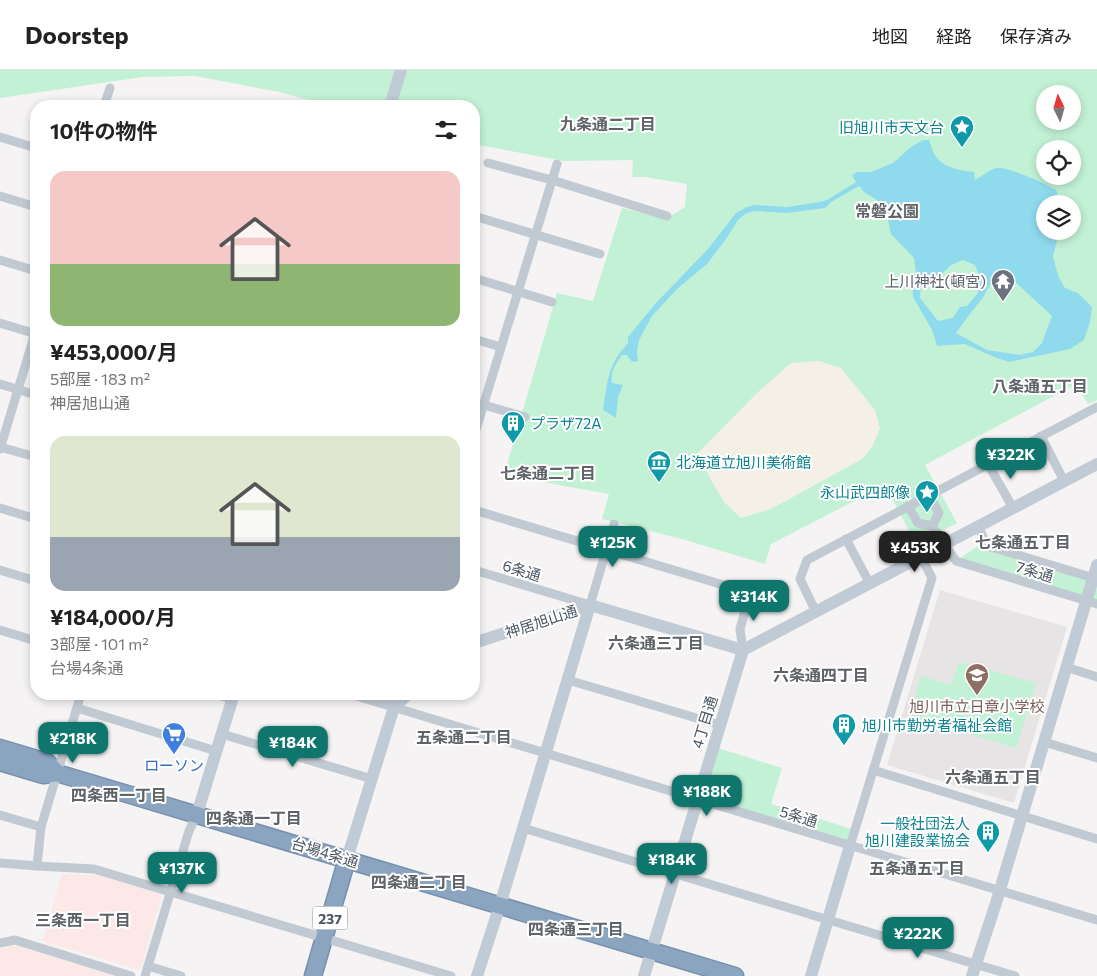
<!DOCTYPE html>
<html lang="ja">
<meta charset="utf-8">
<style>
body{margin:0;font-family:Commissioner,"Noto Sans JP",sans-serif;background:#f6f6f6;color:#222;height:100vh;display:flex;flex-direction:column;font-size:19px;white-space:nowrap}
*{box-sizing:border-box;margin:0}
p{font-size:16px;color:#767676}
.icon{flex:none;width:28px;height:28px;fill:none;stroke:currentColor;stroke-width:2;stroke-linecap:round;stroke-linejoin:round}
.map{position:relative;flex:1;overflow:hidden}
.drawer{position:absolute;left:30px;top:30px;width:450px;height:600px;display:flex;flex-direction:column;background:#fff;border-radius:20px;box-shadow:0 2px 8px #0003}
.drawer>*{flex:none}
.needle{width:32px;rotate:355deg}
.fabs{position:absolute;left:1036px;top:15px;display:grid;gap:10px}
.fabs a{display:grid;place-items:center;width:45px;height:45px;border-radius:50%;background:#fff;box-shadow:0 2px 8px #0003;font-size:25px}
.price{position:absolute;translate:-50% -42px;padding:0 11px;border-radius:10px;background:#0f766e;color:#fff;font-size:16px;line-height:32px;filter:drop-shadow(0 1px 2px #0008)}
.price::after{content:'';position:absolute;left:50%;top:30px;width:15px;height:11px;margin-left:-8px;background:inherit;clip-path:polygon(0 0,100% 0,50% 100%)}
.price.active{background:#222;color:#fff}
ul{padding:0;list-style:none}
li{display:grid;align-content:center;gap:10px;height:265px;padding:0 20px}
li span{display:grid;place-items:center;height:155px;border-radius:15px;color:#555}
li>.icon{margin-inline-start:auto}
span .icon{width:90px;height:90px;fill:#fffc;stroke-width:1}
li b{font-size:21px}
h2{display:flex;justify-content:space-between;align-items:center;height:60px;padding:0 20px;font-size:21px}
header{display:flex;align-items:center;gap:30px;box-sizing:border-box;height:70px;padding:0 25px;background:#fff;border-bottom:1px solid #e0e0e0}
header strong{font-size:24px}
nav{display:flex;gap:28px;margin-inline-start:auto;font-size:18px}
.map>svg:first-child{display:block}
.education{fill:#e6e4e5}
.medical{fill:#fce8e6}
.green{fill:#c3f1d5;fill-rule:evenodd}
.sand{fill:#f5f0e5}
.water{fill:#90daee;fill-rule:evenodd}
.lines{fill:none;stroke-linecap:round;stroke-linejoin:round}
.highway-casing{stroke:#7690ad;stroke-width:19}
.street{stroke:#c1cad2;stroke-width:9}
.secondary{stroke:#c1cbd6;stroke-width:12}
.highway{stroke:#8ba5c1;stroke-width:16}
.labels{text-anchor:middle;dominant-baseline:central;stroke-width:4;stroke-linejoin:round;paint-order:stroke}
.shield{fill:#fff;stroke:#808990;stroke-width:1}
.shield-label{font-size:14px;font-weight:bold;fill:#4a5661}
.culture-label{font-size:15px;fill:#0d838f;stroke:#fff;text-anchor:end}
.worship-label{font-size:15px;fill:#5b616d;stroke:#fff;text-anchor:end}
.street-label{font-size:15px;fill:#4a5661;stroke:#fff}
.education-label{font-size:15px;fill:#785e54;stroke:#fff}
.shop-label{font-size:15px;fill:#366cbe;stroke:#fff}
.neighbourhood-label{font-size:16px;font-weight:bold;fill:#5f6368;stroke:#fff}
</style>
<header>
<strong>Doorstep</strong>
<nav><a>地図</a><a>経路</a><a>保存済み</a></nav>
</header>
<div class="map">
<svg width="1097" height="906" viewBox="0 0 1097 906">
<rect width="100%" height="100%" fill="#f5f3f3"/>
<!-- education -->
<path class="education" d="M940 520 1067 557 1014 733 887 695Z"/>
<!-- medical -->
<g class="medical">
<path d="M62 804 98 805 162 824 140 900 43 871Z"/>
<path d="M14 875 115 906H0V879Z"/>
</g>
<!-- green -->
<g class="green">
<path d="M0 0H1097V330L1088 334 1076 314 925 395 957 453 916 474 885 415 771 474 765 494 682 469 602 449 609 424 504 405 557 223 593 231 622 138 666 149 685 137 687 114 644 107H632L633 90 564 91 474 74V36H331L279 22 195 6 142 7 0 28ZM1045 24H1072V51H1045ZM1045 79H1072V106H1045ZM1045 134H1072V161H1045Z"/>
<path d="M985 471 1097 509V534L956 491Z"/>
<path d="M959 592 1036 613 1016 678 909 646 921 606 951 615Z"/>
<path d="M718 678 782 698 771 734 855 760 850 776 703 730Z"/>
</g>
<!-- sand -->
<path class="sand" d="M819 291 841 298 875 340 880 358 872 377 862 389 771 439 741 448 724 432 710 408 698 383 757 323 791 293Z"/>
<!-- water -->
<path class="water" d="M923 70H929C931 75 933 84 937 88 946 98 961 101 974 102L975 110C982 106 989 100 996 98 1007 96 1046 114 1056 120L1061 134H1045V161H1059L1053 187 1059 208 1065 218 1078 223 1092 237 1090 252 1084 270 1070 279 1009 292 992 286 965 274 937 276 932 260 913 227 912 205 916 204 914 188 891 164 886 141 877 130 864 122 859 116 831 132 825 138 787 143 754 141 745 144 738 150 726 169 707 194 677 219 652 246 639 270 637 281 638 291 632 292 627 285H622C616 294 610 302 612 313L623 315 618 327 616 348 603 340C608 310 607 296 628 273V267L655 234 708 179 736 143 747 137 754 135 787 137 820 132 827 130 840 122 856 112 852 105 857 102H871L893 93 911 77ZM963 190 975 195 980 208 978 223 967 236 960 237 953 248 938 251 920 228 921 212 941 205 951 195ZM1000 198 1052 246 1042 273 1033 282 1020 285 987 280 956 263 973 240 982 229Z"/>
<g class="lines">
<!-- highway casing -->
<g class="highway-casing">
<g id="highway">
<path d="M0 678 47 692 57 703"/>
<path d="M0 692 43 705 57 703 735 906"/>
<path d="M313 906 347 789"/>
</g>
</g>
<!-- street -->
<g class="street">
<path d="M104 36 110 18"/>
<path d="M260 36V35L263 36"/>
<path d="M0 67 36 78"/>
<path d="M488 93 552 110 667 146"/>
<path d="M0 126 36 137"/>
<path d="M474 146 600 184"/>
<path d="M0 190 36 201"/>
<path d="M474 208 552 232"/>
<path d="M0 253 36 264"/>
<path d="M474 269 501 277"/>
<path d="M0 314 36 325"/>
<path d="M474 332 525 347"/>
<path d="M474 366 557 94"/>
<path d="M1041 366 1064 411"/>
<path d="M0 377 36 387"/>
<path d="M0 379 36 260"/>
<path d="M988 394 1013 438"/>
<path d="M908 436 918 453 932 456 939 443 929 425"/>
<path d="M0 438 36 449"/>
<path d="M474 440 750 523 740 559 743 580"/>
<path d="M932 456 956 491 1097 534"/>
<path d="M978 456 985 471 991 477 1097 509"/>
<path d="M846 469 870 514"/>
<path d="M0 500 36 511"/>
<path d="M474 500 590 535 614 454"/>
<path d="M816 542 800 509 807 490 1097 337"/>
<path d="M0 560 36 571"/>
<path d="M1066 597 1097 607"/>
<path d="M568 610 720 655"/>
<path d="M214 624 232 629"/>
<path d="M350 624 1097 850"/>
<path d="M77 638 216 681"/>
<path d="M222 664 372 709"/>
<path d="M1044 672 1097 688"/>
<path d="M873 700 1097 769"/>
<path d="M0 745 41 757"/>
<path d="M523 758 1015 906"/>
<path d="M850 776 932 508 921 487"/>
<path d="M0 793 37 796 94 799 451 906"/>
<path d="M37 796 41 757 81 624"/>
<path d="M0 873 15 870 131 906"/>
<path d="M148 896 181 906"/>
<path d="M145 906 189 761 197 744"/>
</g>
<!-- secondary -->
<g class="secondary">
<path d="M390 36 401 0"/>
<path d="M474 573 590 535 743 580 1097 394"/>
<path d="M390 624 394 637"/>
<path d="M197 744 234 624"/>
<path d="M347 789 394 637 408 624"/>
<path d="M477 906 500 835 590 535"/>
<path d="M644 906 743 580"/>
<path d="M811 906 850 776"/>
<path d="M972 906 996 833 1097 495"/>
</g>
<!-- highway -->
<use href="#highway" class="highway"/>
</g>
<!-- icons -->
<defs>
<g id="sight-pin" transform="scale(1.25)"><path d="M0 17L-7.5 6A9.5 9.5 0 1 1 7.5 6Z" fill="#0f9aa8" stroke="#fff"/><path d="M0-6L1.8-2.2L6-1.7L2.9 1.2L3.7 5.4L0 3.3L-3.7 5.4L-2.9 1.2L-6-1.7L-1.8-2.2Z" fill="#fff"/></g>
<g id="temple-pin" transform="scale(1.25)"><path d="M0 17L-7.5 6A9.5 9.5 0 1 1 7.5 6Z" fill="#6b7280" stroke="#fff"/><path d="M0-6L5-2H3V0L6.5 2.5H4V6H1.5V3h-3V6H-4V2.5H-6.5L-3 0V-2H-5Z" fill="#fff"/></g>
<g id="building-pin" transform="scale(1.25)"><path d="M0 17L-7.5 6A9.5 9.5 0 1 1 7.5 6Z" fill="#0f9aa8" stroke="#fff"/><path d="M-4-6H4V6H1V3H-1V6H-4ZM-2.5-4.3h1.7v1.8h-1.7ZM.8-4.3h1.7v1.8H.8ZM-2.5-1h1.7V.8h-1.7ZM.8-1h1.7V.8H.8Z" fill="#fff"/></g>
<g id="museum-pin" transform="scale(1.25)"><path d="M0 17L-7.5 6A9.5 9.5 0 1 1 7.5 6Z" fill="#0f9aa8" stroke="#fff"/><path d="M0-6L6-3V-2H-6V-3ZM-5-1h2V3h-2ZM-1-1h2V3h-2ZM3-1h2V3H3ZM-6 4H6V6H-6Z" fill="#fff"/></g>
<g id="school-pin" transform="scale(1.25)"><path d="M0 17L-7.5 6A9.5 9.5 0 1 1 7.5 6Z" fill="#8d6e63" stroke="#fff"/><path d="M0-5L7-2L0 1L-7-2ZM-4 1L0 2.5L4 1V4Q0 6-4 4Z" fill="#fff"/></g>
<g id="supermarket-pin" transform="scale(1.25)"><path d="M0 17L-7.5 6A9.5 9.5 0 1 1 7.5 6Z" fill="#3f7fe0" stroke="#fff"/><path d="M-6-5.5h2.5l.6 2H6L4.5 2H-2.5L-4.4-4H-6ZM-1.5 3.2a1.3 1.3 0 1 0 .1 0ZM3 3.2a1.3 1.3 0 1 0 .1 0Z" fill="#fff"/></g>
</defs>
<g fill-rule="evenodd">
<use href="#sight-pin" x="962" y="57"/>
<use href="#temple-pin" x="1003" y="211"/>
<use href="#building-pin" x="513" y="353"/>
<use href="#museum-pin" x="659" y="392"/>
<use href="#sight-pin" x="927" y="422"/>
<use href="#school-pin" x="977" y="605"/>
<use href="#building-pin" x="844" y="655"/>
<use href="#supermarket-pin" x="174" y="664"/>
<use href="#building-pin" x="988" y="762"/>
</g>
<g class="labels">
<!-- shield labels -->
<rect class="shield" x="312.5" y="836.5" width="35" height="23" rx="4"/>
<g class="shield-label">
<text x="330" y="848">237</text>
</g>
<!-- culture labels -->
<g class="culture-label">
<text x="944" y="57">旧旭川市天文台</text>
<text x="530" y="353" text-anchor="start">プラザ72A</text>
<text x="676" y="392" text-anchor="start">北海道立旭川美術館</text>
<text x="910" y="422">永山武四郎像</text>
<text x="862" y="655" text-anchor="start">旭川市勤労者福祉会館</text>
<text x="970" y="753">一般社団法人<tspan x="970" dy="17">旭川建設業協会</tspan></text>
</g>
<!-- worship labels -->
<g class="worship-label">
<text x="986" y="211">上川神社(頓宮)</text>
</g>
<!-- street labels -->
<g class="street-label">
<text transform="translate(522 500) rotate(17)">6条通</text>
<text transform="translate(1035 501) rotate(17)">7条通</text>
<text transform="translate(541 551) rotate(-18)">神居旭山通</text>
<text transform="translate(704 652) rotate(-73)">4丁目通</text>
<text transform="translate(799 746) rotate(17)">5条通</text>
<text transform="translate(325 782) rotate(17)">台場4条通</text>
</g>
<!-- education labels -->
<g class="education-label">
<text x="977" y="636">旭川市立日章小学校</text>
</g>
<!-- shop labels -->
<g class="shop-label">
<text x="174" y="695">ローソン</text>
</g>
<!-- neighbourhood labels -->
<g class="neighbourhood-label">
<text x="608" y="53">九条通二丁目</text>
<text x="887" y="140">常磐公園</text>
<text x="1040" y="315">八条通五丁目</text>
<text x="548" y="402">七条通二丁目</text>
<text x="1023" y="471">七条通五丁目</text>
<text x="656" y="572">六条通三丁目</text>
<text x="821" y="604">六条通四丁目</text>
<text x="464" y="666">五条通二丁目</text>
<text x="993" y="706">六条通五丁目</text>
<text x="119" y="724">四条西一丁目</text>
<text x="254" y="747">四条通一丁目</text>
<text x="917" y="797">五条通五丁目</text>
<text x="419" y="811">四条通二丁目</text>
<text x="83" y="849">三条西一丁目</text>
<text x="576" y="858">四条通三丁目</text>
</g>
</g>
</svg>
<div class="fabs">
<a><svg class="needle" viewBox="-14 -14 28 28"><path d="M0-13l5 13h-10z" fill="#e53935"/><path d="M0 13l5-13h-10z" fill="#767676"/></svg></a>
<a><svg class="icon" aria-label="locate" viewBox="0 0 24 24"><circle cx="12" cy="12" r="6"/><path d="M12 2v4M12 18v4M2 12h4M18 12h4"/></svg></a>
<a><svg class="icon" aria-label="layers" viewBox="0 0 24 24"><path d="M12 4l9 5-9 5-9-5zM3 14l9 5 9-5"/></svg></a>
</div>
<b class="price" style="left:1011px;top:410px">¥322K</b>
<b class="price" style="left:613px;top:498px">¥125K</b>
<b class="price active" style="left:915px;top:503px">¥453K</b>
<b class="price" style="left:754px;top:552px">¥314K</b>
<b class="price" style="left:73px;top:694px">¥218K</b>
<b class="price" style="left:293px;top:698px">¥184K</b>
<b class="price" style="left:707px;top:747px">¥188K</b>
<b class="price" style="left:672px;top:815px">¥184K</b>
<b class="price" style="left:182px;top:824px">¥137K</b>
<b class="price" style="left:918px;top:889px">¥222K</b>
<section class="drawer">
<h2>10件の物件<svg class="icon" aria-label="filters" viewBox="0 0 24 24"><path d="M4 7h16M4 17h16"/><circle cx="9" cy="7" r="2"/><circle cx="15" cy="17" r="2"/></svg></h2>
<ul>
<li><span style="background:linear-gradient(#f6c9c9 60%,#8fb573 0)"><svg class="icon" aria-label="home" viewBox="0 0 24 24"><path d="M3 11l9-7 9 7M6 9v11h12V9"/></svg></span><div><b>¥453,000/月</b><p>5部屋 · 183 m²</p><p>神居旭山通</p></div></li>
<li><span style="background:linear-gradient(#dfe7d0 65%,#9aa5b1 0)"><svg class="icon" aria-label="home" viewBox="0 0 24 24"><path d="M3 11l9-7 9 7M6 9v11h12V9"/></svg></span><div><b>¥184,000/月</b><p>3部屋 · 101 m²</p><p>台場4条通</p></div></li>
</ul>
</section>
</div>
